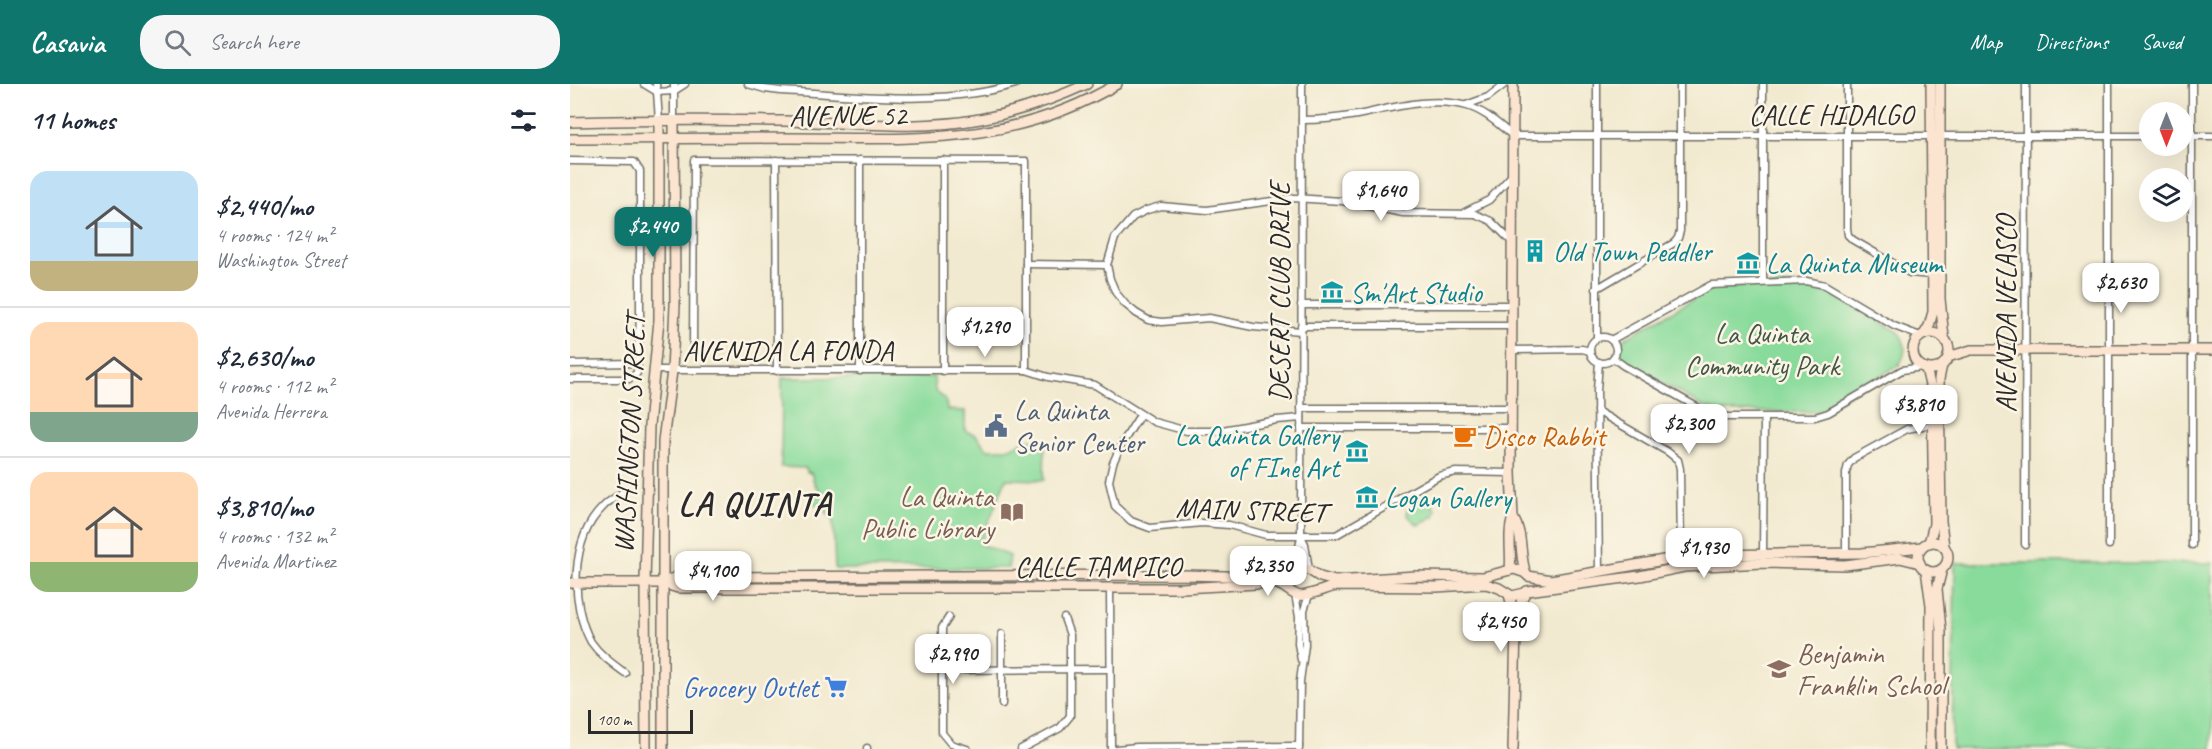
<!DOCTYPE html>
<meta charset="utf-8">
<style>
body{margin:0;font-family:Caveat,sans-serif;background:#f6f6f7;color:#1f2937;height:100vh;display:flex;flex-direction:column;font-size:22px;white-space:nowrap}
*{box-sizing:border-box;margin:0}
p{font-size:20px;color:#747a83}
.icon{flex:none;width:33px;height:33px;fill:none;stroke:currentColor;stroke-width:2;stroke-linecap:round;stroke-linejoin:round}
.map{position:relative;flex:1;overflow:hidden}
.side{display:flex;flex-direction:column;background:#fff;width:570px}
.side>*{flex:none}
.needle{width:39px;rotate:180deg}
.tools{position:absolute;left:1569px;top:18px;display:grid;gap:12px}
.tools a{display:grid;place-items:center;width:54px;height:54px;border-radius:50%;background:#fff;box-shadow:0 6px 24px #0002;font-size:30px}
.scale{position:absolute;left:18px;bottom:15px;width:105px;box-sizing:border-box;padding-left:6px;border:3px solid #2b2b2b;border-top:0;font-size:16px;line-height:21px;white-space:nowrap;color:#2b2b2b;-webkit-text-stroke:4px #fcf5e5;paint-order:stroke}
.price{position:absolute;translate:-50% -51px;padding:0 14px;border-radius:12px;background:#fff;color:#222;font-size:20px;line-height:39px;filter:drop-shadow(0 2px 3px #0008)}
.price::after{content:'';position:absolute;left:50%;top:36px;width:18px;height:14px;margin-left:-9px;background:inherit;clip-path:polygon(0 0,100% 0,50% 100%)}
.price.current{background:#0f766e;color:#fff}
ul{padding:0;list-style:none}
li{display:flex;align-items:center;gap:18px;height:150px;padding:0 30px}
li+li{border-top:2px solid #e0e1e3}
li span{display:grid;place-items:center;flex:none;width:168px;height:120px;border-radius:18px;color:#555}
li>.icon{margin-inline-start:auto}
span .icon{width:72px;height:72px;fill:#fffc;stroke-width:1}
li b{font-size:26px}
h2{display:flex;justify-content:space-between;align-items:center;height:72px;padding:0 30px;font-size:26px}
header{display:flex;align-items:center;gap:36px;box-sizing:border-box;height:84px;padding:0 30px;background:#0f766e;color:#fff}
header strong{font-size:28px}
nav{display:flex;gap:33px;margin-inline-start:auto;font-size:21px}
.search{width:420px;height:54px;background:#f6f6f7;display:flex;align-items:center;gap:15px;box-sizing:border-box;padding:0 21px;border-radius:24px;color:#747a83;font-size:22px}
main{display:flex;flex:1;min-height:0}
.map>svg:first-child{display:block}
.green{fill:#89db9b;stroke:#5a8363;stroke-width:1.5}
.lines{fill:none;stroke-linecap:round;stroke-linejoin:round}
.street-casing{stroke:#716e65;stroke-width:9}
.secondary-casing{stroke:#716e65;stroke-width:12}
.street{stroke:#fff;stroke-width:6}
.secondary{stroke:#fce5d0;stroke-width:9}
.labels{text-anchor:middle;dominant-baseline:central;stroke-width:5;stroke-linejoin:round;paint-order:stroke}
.street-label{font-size:28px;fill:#2b2b2b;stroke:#fcf5e5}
.culture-label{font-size:28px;fill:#0d838f;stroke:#fcf5e5;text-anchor:start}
.park-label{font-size:28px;fill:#425747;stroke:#fcf5e5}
.service-label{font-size:28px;fill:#4e5e75;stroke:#fcf5e5;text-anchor:start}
.food-label{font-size:28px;fill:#c56008;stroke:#fcf5e5;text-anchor:start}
.education-label{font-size:28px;fill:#785e54;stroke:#fcf5e5;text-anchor:end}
.shop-label{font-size:28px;fill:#366cbe;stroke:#fcf5e5;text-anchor:end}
.district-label{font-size:34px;font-weight:bold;letter-spacing:1.5px;fill:#2b2b2b;stroke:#fcf5e5}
</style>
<header>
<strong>Casavia</strong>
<div class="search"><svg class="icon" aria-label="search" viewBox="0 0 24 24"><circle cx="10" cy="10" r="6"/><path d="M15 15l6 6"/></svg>Search here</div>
<nav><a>Map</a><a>Directions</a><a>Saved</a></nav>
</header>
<main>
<section class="side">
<h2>11 homes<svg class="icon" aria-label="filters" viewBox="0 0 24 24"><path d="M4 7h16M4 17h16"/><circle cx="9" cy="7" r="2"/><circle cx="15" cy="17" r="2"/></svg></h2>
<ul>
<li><span style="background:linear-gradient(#bfe0f5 75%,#c2b280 0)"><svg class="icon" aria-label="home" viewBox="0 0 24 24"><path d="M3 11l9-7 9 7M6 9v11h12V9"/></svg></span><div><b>$2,440/mo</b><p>4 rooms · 124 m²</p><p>Washington Street</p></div></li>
<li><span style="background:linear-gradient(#ffd9b3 75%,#7fa58c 0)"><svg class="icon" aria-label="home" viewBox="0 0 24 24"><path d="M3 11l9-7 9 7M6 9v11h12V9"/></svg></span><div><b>$2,630/mo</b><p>4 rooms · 112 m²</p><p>Avenida Herrera</p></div></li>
<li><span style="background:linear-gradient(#ffd9b3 75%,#8fb573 0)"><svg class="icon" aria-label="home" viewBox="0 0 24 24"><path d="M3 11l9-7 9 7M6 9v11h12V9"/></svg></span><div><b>$3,810/mo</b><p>4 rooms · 132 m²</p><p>Avenida Martinez</p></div></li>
</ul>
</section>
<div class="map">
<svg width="1642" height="665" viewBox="0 0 1642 665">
<rect width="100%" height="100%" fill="#fcf5e5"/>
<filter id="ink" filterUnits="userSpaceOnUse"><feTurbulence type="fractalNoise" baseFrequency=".0167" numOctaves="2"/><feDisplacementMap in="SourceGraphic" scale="12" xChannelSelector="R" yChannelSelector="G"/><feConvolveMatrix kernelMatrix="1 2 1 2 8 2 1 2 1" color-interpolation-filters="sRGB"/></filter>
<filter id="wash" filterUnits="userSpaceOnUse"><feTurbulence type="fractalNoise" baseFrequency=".008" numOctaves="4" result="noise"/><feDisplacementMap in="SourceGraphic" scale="24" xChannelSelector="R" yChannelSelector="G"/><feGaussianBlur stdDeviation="1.35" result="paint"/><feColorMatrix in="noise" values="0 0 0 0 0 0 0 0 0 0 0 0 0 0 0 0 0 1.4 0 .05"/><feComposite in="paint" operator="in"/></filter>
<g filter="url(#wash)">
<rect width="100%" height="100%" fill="#f2ead0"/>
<!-- green -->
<g class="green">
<path d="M1240 201 1255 206 1327 247C1337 258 1337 269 1329 281L1256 324 1246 328H1152L1134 323 1058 279 1049 275 1050 268 1048 258 1145 203Z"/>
<path d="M364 293 365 307 376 317 377 326 395 327V347L406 351 417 365H437L458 356H475L474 396 436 395 410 460 440 472 438 484 265 485 263 434 256 429V420H242L244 413 251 407 245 401 241 389 237 388 236 384 211 383 212 294Z"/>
<path d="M857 411 866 426 864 432 848 441 837 431 838 423Z"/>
<path d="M1385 479H1642V665H1382Z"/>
</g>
</g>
<g filter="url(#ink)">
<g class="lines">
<!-- street casing -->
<g class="street-casing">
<g id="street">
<path d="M74 0 87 8 89 37"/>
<path d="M86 0 87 8 104 7V0"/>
<path d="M178 0 195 5 211 7C289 11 370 23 446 0"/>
<path d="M1277 0V144L1278 151 1283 156 1340 189 1362 191"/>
<path d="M896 21 918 13 935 0"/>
<path d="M732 36C751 36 769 34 787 31 822 24 861 12 897 22 915 27 929 41 943 52H1580"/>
<path d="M104 37V7L115 0"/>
<path d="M1612 52H1642"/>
<path d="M206 76 207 287"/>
<path d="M290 76V287"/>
<path d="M0 77 64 78 70 87V233L67 289 59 295H0"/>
<path d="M895 128 919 116 942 91"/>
<path d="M456 180 537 181"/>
<path d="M1193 198V0"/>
<path d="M1026 205 1104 159 1108 154 1110 147V0"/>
<path d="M731 221H942"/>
<path d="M731 242H942"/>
<path d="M731 247 683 243 639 234 592 238 578 236 566 229 555 220 546 209 540 195 537 181 545 154 563 133 577 126 591 122 637 126 724 114 772 117 833 129 905 130 921 137 942 158"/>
<circle cx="1033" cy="266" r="13"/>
<path d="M1027 254V0"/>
<path d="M1041 256 1141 201 1236 197 1255 201 1324 242 1350 252"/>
<path d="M123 266 124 76 456 77V286"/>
<path d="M942 266 1012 265 1020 267"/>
<path d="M1043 274 1054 282 1143 332 1152 333H1245L1258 329 1332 286 1352 283"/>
<path d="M0 280 67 279"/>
<path d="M85 286H456L478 293 525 301 584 338 617 347H647L707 336 731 334"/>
<path d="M373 287V76"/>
<path d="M731 324H942"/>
<path d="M1027 327 1098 368 1108 376 1110 385 1111 473"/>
<path d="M570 331 551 361 543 379 539 397 545 422 561 437 580 444 632 439 659 441 696 451H766L869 392 886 388 941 389"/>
<path d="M731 344H942"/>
<path d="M55 407C48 412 39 416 33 423 0 455 0 520 21 558 30 571 43 580 55 589"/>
<path d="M731 452 735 460 739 486"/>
<path d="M1455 460 1456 0"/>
<path d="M1539 461V0"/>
<path d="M1622 461V0"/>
<path d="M1276 470V389L1278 381 1284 374 1337 345 1363 340"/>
<path d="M1193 472 1194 334"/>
<path d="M725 486 731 452 732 0"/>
<path d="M1029 488 1027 306 1029 278"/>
<path d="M540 504 541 665"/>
<path d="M725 510 729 533 728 560 731 576"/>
<path d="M379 533 372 544V649L381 660 397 665"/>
<path d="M432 550V620"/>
<path d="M371 586 540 585"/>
<path d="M297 665V664"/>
<path d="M451 665 490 644 500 632V551L494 534"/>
<path d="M546 665 567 663 729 662"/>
<path d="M729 665 730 597 735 561 734 526 739 511"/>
</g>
</g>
<!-- secondary casing -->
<g class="secondary-casing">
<g id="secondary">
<path d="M1370 0V215L1374 254"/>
<path d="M0 38C71 36 143 36 214 37 278 38 346 47 410 35 448 28 482 16 517 0"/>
<path d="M0 55C73 55 146 54 219 54 338 54 440 64 547 0"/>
<circle cx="1361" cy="267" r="18"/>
<path d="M1355 249 1359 242 1363 228 1361 0"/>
<path d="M1378 273 1401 266H1642"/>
<path d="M1372 281 1369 295 1371 437 1374 463"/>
<path d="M1356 284 1362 310 1364 440 1359 459"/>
<path d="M943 434C954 451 949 472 956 490"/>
<circle cx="1363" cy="473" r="15"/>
<path d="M940 486C942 470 937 449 943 434L941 389 943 0"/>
<path d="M1356 486 1361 521 1360 665"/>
<path d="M958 492 981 496 1122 471 1292 469 1352 463"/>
<path d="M0 499H92L108 504H612L705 499C715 502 719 508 727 511 733 514 757 504 766 502L866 503 916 500 929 504 942 512 955 509"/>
<path d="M92 499 106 493 614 491 695 493 717 490 732 485 739 486 750 493 765 497 846 492 913 493 944 485 956 489"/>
<path d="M957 507 1070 492 1114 483 1193 479 1275 481 1330 474 1350 479"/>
<path d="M939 511C943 522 941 534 946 544"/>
<path d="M76 665 75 499 79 342 89 236V37"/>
<path d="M93 665V357L102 287 105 221 104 37"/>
<path d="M943 665 946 544C952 532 947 519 956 508"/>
<path d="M1371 665V546L1367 505 1372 485"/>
</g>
</g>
<!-- street -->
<use href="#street" class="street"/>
<!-- secondary -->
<use href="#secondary" class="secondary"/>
</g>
</g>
<!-- icons -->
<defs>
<g id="building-bare" transform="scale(1.8)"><path d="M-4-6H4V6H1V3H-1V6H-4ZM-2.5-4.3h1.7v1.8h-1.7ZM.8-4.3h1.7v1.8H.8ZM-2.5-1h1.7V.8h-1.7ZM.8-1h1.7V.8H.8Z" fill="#0f9aa8" stroke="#fcf5e5" stroke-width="2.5" paint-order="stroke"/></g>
<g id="museum-bare" transform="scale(1.8)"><path d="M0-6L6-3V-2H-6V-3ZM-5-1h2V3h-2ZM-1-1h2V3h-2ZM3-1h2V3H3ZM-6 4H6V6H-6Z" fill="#0f9aa8" stroke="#fcf5e5" stroke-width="2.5" paint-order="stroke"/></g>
<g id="civic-bare" transform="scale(1.8)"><path d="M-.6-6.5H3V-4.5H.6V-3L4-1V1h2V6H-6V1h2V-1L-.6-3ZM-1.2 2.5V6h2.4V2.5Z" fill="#5c6f8a" stroke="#fcf5e5" stroke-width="2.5" paint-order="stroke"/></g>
<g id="cafe-bare" transform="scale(1.8)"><path d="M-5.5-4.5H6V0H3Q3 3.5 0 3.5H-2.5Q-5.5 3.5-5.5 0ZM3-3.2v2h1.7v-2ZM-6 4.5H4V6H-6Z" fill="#e8710a" stroke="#fcf5e5" stroke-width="2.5" paint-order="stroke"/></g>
<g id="library-bare" transform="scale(1.8)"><path d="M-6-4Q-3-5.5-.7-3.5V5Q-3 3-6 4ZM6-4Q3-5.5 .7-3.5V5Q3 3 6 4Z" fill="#8d6e63" stroke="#fcf5e5" stroke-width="2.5" paint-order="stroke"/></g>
<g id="school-bare" transform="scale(1.8)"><path d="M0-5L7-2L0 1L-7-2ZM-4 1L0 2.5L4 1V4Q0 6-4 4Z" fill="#8d6e63" stroke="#fcf5e5" stroke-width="2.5" paint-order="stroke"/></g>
<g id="supermarket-bare" transform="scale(1.8)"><path d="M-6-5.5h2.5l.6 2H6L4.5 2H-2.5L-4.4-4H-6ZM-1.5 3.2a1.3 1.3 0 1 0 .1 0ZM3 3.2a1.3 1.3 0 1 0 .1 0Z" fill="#3f7fe0" stroke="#fcf5e5" stroke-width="2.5" paint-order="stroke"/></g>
</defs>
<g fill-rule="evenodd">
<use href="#building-bare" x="965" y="167"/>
<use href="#museum-bare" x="1178" y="179"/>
<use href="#museum-bare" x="762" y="208"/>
<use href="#civic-bare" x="426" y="342"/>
<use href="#cafe-bare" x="895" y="352"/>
<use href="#museum-bare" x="787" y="367"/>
<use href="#museum-bare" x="797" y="413"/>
<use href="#library-bare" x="442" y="428"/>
<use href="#school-bare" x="1209" y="585"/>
<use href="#supermarket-bare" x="266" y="603"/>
</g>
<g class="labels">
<!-- street labels -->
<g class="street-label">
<text x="1261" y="30">CALLE HIDALGO</text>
<text x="278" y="31">AVENUE 52</text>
<text transform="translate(709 208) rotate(-90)">DESERT CLUB DRIVE</text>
<text transform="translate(1435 230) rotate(-90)">AVENIDA VELASCO</text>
<text x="218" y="266">AVENIDA LA FONDA</text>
<text transform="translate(59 350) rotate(-87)">WASHINGTON STREET</text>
<text transform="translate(681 426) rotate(2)">MAIN STREET</text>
<text x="528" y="482">CALLE TAMPICO</text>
</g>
<!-- culture labels -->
<g class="culture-label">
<text x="983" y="167">Old Town Peddler</text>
<text x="1196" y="179">La Quinta Museum</text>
<text x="780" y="208">Sm'Art Studio</text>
<text x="769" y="351" text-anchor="end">La Quinta Gallery<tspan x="769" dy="32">of FIne Art</tspan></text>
<text x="815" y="413">Logan Gallery</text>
</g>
<!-- park labels -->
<g class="park-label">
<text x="1192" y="249">La Quinta<tspan x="1192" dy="32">Community Park</tspan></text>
</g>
<!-- service labels -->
<g class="service-label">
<text x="444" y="326">La Quinta<tspan x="444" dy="32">Senior Center</tspan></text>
</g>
<!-- food labels -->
<g class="food-label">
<text x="913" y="352">Disco Rabbit</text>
</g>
<!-- education labels -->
<g class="education-label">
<text x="424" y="412">La Quinta<tspan x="424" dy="32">Public Library</tspan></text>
<text x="1227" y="569" text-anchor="start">Benjamin<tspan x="1227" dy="32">Franklin School</tspan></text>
</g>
<!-- shop labels -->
<g class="shop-label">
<text x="248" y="603">Grocery Outlet</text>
</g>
<!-- district labels -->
<g class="district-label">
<text x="185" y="419">LA QUINTA</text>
</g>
</g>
</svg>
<div class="tools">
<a><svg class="needle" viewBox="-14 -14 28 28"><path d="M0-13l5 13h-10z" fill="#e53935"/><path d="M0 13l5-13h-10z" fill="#747a83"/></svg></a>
<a><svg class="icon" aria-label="layers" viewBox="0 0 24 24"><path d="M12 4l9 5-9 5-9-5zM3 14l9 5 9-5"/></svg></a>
</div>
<div class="scale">100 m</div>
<b class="price" style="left:811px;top:138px">$1,640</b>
<b class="price current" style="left:83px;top:174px">$2,440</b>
<b class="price" style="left:1551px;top:230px">$2,630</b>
<b class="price" style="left:415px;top:274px">$1,290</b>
<b class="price" style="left:1349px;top:352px">$3,810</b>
<b class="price" style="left:1119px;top:371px">$2,300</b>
<b class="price" style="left:1134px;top:495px">$1,930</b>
<b class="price" style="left:698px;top:513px">$2,350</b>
<b class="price" style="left:143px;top:518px">$4,100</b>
<b class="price" style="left:931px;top:569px">$2,450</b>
<b class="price" style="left:383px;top:601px">$2,990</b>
</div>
</main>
